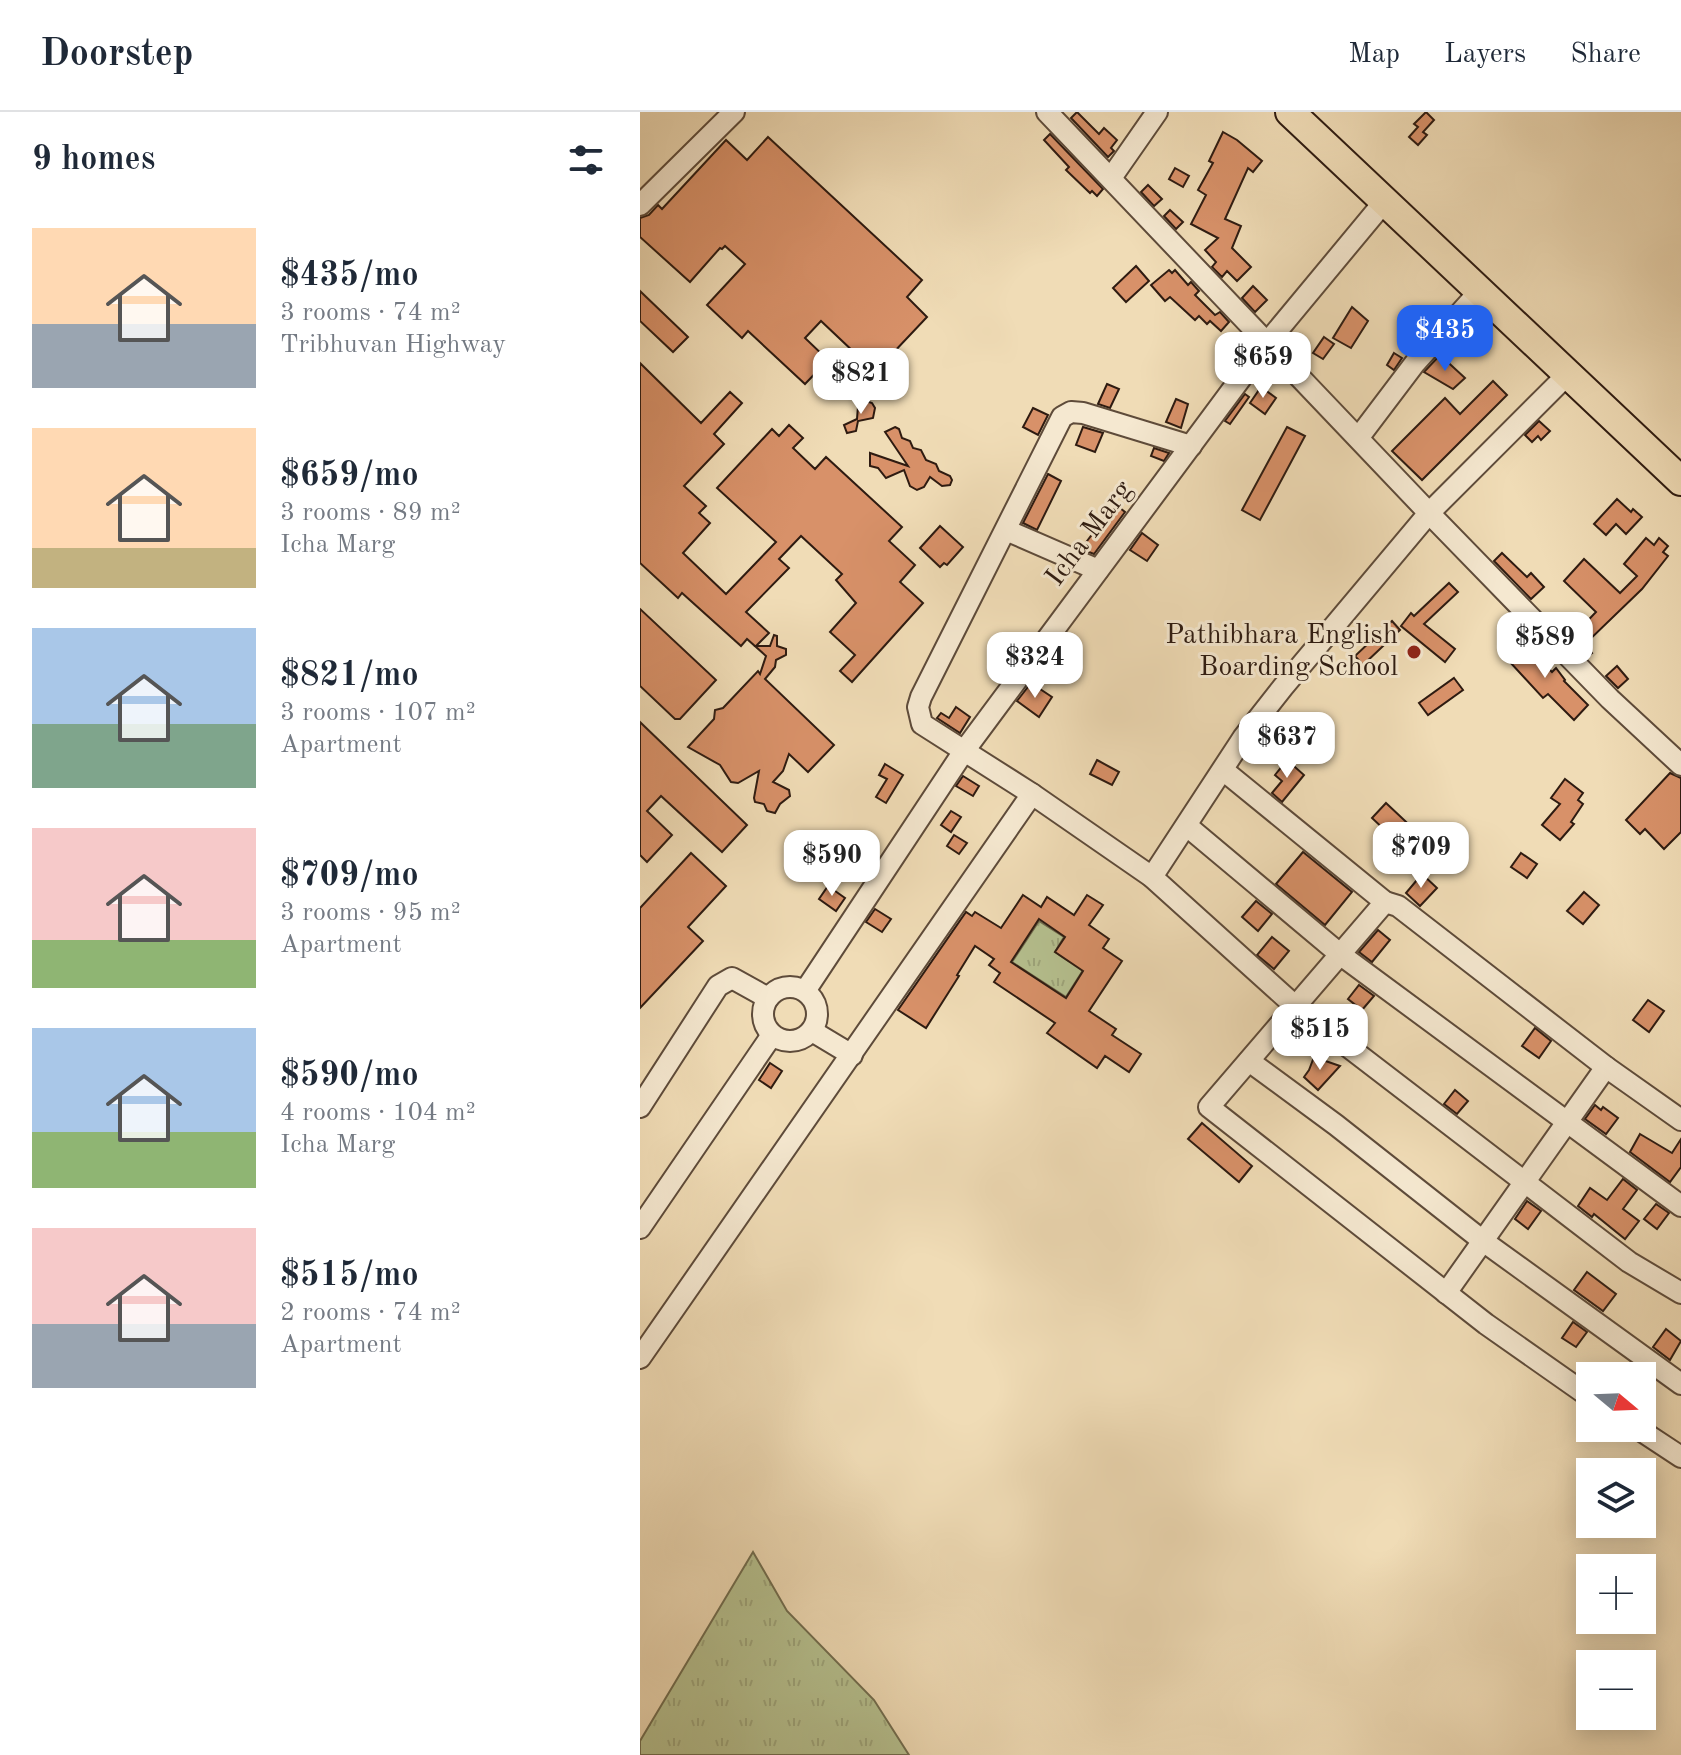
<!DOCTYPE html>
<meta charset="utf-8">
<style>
body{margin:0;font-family:"Old Standard TT",serif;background:#f2f2f3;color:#1f2937;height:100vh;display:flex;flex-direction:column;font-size:30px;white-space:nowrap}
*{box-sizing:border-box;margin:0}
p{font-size:26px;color:#747a83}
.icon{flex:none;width:44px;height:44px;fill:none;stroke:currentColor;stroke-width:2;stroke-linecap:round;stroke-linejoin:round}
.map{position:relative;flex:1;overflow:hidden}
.side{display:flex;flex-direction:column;background:#fff;width:640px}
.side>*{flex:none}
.needle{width:52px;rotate:109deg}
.fabs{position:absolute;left:936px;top:1250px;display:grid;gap:16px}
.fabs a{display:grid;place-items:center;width:80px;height:80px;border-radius:0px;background:#fff;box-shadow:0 4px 20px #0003;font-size:40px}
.price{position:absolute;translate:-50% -68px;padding:0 18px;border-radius:16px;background:#fff;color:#222;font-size:26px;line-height:52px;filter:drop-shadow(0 2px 4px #0008)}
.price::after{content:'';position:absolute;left:50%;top:48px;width:24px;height:18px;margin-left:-12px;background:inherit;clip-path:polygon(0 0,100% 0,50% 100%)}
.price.selected{background:#2563eb;color:#fff}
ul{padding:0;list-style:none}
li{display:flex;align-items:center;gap:24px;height:200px;padding:0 32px}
li span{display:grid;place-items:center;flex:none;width:224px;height:160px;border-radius:0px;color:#555}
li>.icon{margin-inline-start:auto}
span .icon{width:96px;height:96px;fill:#fffc;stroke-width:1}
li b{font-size:34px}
h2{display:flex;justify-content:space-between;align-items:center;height:96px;padding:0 32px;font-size:34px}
header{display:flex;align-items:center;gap:48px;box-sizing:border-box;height:112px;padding:0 40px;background:#fff;border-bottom:2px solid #e0e1e3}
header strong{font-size:38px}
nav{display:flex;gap:44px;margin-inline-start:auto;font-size:28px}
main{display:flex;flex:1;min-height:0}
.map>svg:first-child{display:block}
.grass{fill:url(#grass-tufts);stroke:#726e50;stroke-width:2}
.building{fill:#d89169;stroke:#2e1b11;stroke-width:2;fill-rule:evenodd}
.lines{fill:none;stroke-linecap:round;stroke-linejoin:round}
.minor-casing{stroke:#5e4b3a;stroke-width:24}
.highway-casing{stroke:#2e1b11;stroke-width:32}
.minor{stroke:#f5e8d0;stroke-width:20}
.highway{stroke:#f0dcb6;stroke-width:28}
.poi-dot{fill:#8f2418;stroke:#f5e8d0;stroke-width:3}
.labels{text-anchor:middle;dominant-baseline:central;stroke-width:6;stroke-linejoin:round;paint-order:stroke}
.street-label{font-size:28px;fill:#2e1b11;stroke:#f5e8d0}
.poi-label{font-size:28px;fill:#2e1b11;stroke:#f5e8d0;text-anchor:end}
</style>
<header>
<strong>Doorstep</strong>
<nav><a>Map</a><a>Layers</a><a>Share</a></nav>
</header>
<main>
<section class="side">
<h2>9 homes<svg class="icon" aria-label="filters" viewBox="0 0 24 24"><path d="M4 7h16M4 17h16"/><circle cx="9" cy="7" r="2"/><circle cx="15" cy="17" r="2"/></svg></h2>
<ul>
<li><span style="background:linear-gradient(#ffd9b3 60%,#9aa5b1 0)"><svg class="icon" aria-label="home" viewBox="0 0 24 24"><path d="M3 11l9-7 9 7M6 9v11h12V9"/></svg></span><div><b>$435/mo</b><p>3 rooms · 74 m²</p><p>Tribhuvan Highway</p></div></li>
<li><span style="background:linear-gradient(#ffd9b3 75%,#c2b280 0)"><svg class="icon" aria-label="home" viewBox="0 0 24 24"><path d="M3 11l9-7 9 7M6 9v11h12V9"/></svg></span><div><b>$659/mo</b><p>3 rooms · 89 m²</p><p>Icha Marg</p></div></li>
<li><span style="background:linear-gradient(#a9c7e8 60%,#7fa58c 0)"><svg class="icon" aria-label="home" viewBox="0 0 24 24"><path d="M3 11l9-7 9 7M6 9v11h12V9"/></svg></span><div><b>$821/mo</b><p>3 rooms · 107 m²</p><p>Apartment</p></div></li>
<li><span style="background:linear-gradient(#f6c9c9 70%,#8fb573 0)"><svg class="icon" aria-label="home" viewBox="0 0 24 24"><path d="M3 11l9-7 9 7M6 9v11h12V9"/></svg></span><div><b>$709/mo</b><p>3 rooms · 95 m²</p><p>Apartment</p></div></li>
<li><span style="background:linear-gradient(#a9c7e8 65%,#8fb573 0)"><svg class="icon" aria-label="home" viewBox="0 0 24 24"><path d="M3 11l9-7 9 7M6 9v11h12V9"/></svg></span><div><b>$590/mo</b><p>4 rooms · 104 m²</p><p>Icha Marg</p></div></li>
<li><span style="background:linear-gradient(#f6c9c9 60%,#9aa5b1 0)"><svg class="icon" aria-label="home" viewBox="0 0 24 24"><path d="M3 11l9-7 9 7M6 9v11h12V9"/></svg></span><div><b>$515/mo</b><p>2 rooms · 74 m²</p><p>Apartment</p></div></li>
</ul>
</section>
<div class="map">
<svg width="1041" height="1643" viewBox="0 0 1041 1643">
<defs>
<pattern id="grass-tufts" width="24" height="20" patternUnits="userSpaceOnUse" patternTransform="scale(2)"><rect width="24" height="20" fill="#b6c190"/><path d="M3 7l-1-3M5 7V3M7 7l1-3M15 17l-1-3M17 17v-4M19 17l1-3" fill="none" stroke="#9da57b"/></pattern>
</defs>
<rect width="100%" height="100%" fill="#f0dcb6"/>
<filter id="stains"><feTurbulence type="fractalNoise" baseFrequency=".0025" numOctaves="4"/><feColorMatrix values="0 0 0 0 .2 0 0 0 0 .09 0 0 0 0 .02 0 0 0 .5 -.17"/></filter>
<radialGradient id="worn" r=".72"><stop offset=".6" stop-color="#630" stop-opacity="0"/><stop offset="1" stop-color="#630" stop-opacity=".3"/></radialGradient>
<!-- grass -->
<g class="grass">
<path d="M399 809 424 825 415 840 430 850 452 844 426 885 372 850Z"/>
<path d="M113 1440 147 1499 234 1588 269 1643H0V1629Z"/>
</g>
<!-- building -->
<g class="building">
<path d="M437 0 459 22 464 16 477 28 471 36 474 39 468 45 431 6Z"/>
<path d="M786 0 794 8 783 20 787 23 778 33 769 25 778 15 774 12Z"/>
<path d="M583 20 597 28 622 49 613 60 608 56 585 107 601 114 592 136 611 155 597 169 587 159 582 165 572 155 576 150 565 138 578 126 551 112 566 83 558 78 573 51 569 49Z"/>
<path d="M410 22 463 77 457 84 452 79 450 81 426 58 429 55 404 28Z"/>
<path d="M128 25 282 168 267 185 287 205 235 260 181 209 165 226 188 248 165 272 108 219 102 226 67 193 105 152 85 134 82 137 80 136 50 170 0 125V106L9 103 18 93 22 97 86 28 107 48Z"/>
<path d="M535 56 549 64 543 75 529 67Z"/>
<path d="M508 73 522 87 514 94 501 80Z"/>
<path d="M530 98 543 110 536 117 524 104Z"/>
<path d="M496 154 509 169 486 190 473 176Z"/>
<path d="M529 158 532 161 535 158 548 173 551 170 559 179 555 183 575 203 580 200 589 210 581 219 570 209 567 212 559 204 555 208 530 185 525 189 511 173Z"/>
<path d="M613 174 627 188 615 200 602 186Z"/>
<path d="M0 179 48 225 33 240 0 209Z"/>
<path d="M712 195 728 209 711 236 693 226Z"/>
<path d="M684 225 694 232 683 247 673 241Z"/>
<path d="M754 241 762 246 754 258 747 253Z"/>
<path d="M800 243 825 266 813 277 784 260Z"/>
<path d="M0 251 61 311 90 280 102 291 74 322 84 332 44 374 66 394 59 401 70 411 43 441 86 482 136 430 77 376 132 317 139 324 149 313 163 326 153 336 175 357 186 345 262 415 249 429 275 453 260 470 283 491 212 570 200 559 215 543 190 520 216 491 196 468 202 462 161 424 139 447 149 456 106 500 129 521 116 534H130L134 523 137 524V534L146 537V543L136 548 135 555 125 567 194 633 168 660 149 642 143 659 133 670 149 678 150 684 140 692 135 701 127 699 124 692 115 690 114 686 119 659 98 671 91 670 80 653 48 635 74 607 75 598 83 596 118 559 120 562 126 544 107 527 101 534 42 481 38 486 0 451Z"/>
<path d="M853 269 867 283 782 368 752 339 805 286 820 302Z"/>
<path d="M467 272 479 277 470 296 458 292Z"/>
<path d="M621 275 636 286 625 302 610 291Z"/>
<path d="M605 282 609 285 590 312 585 309Z"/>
<path d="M536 287 548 292 541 316 526 310Z"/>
<path d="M226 289 232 291 235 296 233 306 218 309 216 319 207 321 204 313 217 307 218 294Z"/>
<path d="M393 296 408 303 398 323 383 315Z"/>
<path d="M899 309 910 319 901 328 898 324 892 330 885 323Z"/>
<path d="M255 315 259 317 262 326 270 329 273 336 281 338 286 348 296 352 299 359 310 364 312 368 310 373 302 374 290 365 284 375 277 378 270 374 264 358 246 366 238 356 230 354V341L268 354 245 320Z"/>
<path d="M443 315 463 321 455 340 436 333Z"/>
<path d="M647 315 665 324 620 408 602 398Z"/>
<path d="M514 336 529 341 524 349 511 344Z"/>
<path d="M408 362 421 369 397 418 383 411Z"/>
<path d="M977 387 991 400 993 397 1002 405 986 422 976 412 966 423 954 412Z"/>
<path d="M475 392 485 400 454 442 441 437Z"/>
<path d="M300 414 323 435 307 453 304 451 300 455 280 436Z"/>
<path d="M502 421 518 433 507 449 490 438Z"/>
<path d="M1006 426 1014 433 1019 426 1028 434 1023 440 1028 444 1002 477 945 532 952 541 947 545 922 519 927 514 934 523 956 500 924 469 944 447 980 481 997 464 984 452Z"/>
<path d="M862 441 887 465 891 461 904 475 891 487 854 449Z"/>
<path d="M809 471 818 480 784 512 815 537 805 550 761 514 771 501 774 504Z"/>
<path d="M0 497 76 568 40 607H35L0 574Z"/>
<path d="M752 509 760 518 723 553 715 544Z"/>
<path d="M875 528 881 534 883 531 912 560 916 556 925 568 924 569 948 593 934 608 908 582 903 586 869 549 872 546 865 538Z"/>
<path d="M977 554 988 567 978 576 966 564Z"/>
<path d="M814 566 823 578 788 603 779 591Z"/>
<path d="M391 571 412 585 399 605 377 589Z"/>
<path d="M316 595 330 605 320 621 297 606 301 601 309 606Z"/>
<path d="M0 610 107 713 82 740 21 684 7 699 32 723 7 750 0 743Z"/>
<path d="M457 648 479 660 472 673 450 662Z"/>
<path d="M647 648 664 663 642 690 632 681 642 669 635 663Z"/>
<path d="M245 652 263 663 246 691 236 685 247 667 239 663Z"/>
<path d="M1030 661 1041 666V720L1024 737 1005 717 1000 722 986 708Z"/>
<path d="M323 664 339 674 333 684 316 674Z"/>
<path d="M925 667 943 681 938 688 943 692 931 710 934 712 920 728 902 713 920 692 911 686Z"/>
<path d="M746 691 796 738 782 753 732 706Z"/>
<path d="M311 699 321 705 311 720 301 713Z"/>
<path d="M314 723 327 731 319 742 307 734Z"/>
<path d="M663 740 712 780 685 813 636 772Z"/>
<path d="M51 741 86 774 48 815 63 829 0 896V796Z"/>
<path d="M881 741 897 752 887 766 871 755Z"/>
<path d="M782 762 797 776 780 794 766 781Z"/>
<path d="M188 774 205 786 196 799 179 787Z"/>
<path d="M944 780 959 793 943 812 927 799Z"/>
<path d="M383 783 401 795 407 785 434 803 447 783 463 793 449 813 469 827 463 836 482 849 449 899 476 917 472 923 501 942 489 960 465 944 457 956 407 921 415 911 354 870 360 861 349 853 354 847 335 834 317 863 319 864 286 916 258 898 326 800 332 804 335 800 361 816ZM399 807 425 825 415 840 443 859 426 886 371 850Z"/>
<path d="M616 789 632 802 618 819 602 805Z"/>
<path d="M235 797 251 807 242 820 226 810Z"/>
<path d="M738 818 750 828 732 850 719 840Z"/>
<path d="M632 825 649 839 634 857 617 843Z"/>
<path d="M719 873 734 884 722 898 708 887Z"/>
<path d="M1008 888 1024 899 1009 920 993 908Z"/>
<path d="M895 916 911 929 899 946 882 934Z"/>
<path d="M674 945 700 954 678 978 664 965 669 958Z"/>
<path d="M130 951 142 959 131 976 119 968Z"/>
<path d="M815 978 828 989 817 1002 804 992Z"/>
<path d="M955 993 961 998 963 995 978 1006 966 1022 945 1007Z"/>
<path d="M562 1011 612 1054 599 1070 548 1027Z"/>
<path d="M1000 1022 1032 1041 1041 1027V1055L1030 1070 990 1040Z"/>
<path d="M983 1067 997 1078 983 1097 999 1109 985 1127 954 1102 952 1105 938 1094 950 1076 967 1088Z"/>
<path d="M887 1089 901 1099 888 1117 875 1107Z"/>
<path d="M1016 1092 1029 1101 1017 1117 1004 1107Z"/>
<path d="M947 1160 976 1182 963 1199 934 1178Z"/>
<path d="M933 1210 947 1220 936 1235 922 1226Z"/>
<path d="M1026 1217 1041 1229 1030 1248 1013 1235Z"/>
</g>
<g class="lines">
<!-- minor casing -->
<g class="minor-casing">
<g id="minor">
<path d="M407 0 789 401 970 587 1041 653"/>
<path d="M471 66 517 0"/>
<path d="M0 93 94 0"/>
<path d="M719 325 775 251 840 179"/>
<path d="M551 334 443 301 431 300 422 305 281 585 278 595 282 612 392 682 512 765 655 894 989 1150 1041 1181"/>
<path d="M366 418 458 458"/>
<path d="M583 658 745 790 569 995 846 1212 950 1285"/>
<path d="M547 714 701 843 1041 1094"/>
<path d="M512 765 603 626 643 575 789 401 927 263"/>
<path d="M745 790 758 794 966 955 1041 1008"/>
<circle cx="150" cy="902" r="27"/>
<path d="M165 879 324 639 627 231 744 90"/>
<path d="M172 919 212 943"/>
<path d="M609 949 696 1013 843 1129 1041 1272"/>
<path d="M0 995 78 874 92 866 128 886"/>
<path d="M0 1116 132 923"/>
<path d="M806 1181 966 955"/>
<path d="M0 1246 392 682"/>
<path d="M997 1316 1041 1345"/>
</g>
</g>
<!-- highway casing -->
<g class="highway-casing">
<path id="highway" d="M650 0 1041 369"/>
</g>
<!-- minor -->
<use href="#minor" class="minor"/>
<!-- highway -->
<use href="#highway" class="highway"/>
</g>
<!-- markers -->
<circle class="poi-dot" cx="774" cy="540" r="8"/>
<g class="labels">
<!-- street labels -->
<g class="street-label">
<text transform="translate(450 422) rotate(-53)">Icha Marg</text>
</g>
<!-- poi labels -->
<g class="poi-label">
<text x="758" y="524">Pathibhara English<tspan x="758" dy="32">Boarding School</tspan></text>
</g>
</g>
<rect width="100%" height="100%" filter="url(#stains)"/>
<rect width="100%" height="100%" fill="url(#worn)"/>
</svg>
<div class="fabs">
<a><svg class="needle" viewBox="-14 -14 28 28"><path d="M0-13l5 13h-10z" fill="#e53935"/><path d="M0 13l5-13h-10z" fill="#747a83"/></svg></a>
<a><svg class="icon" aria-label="layers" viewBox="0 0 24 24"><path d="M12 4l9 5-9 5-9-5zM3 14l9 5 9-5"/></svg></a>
<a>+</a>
<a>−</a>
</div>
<b class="price selected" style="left:805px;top:261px">$435</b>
<b class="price" style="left:623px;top:288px">$659</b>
<b class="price" style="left:221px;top:304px">$821</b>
<b class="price" style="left:905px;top:568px">$589</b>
<b class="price" style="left:395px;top:588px">$324</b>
<b class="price" style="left:647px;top:668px">$637</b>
<b class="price" style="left:781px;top:778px">$709</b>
<b class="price" style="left:192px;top:786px">$590</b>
<b class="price" style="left:680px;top:960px">$515</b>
</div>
</main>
